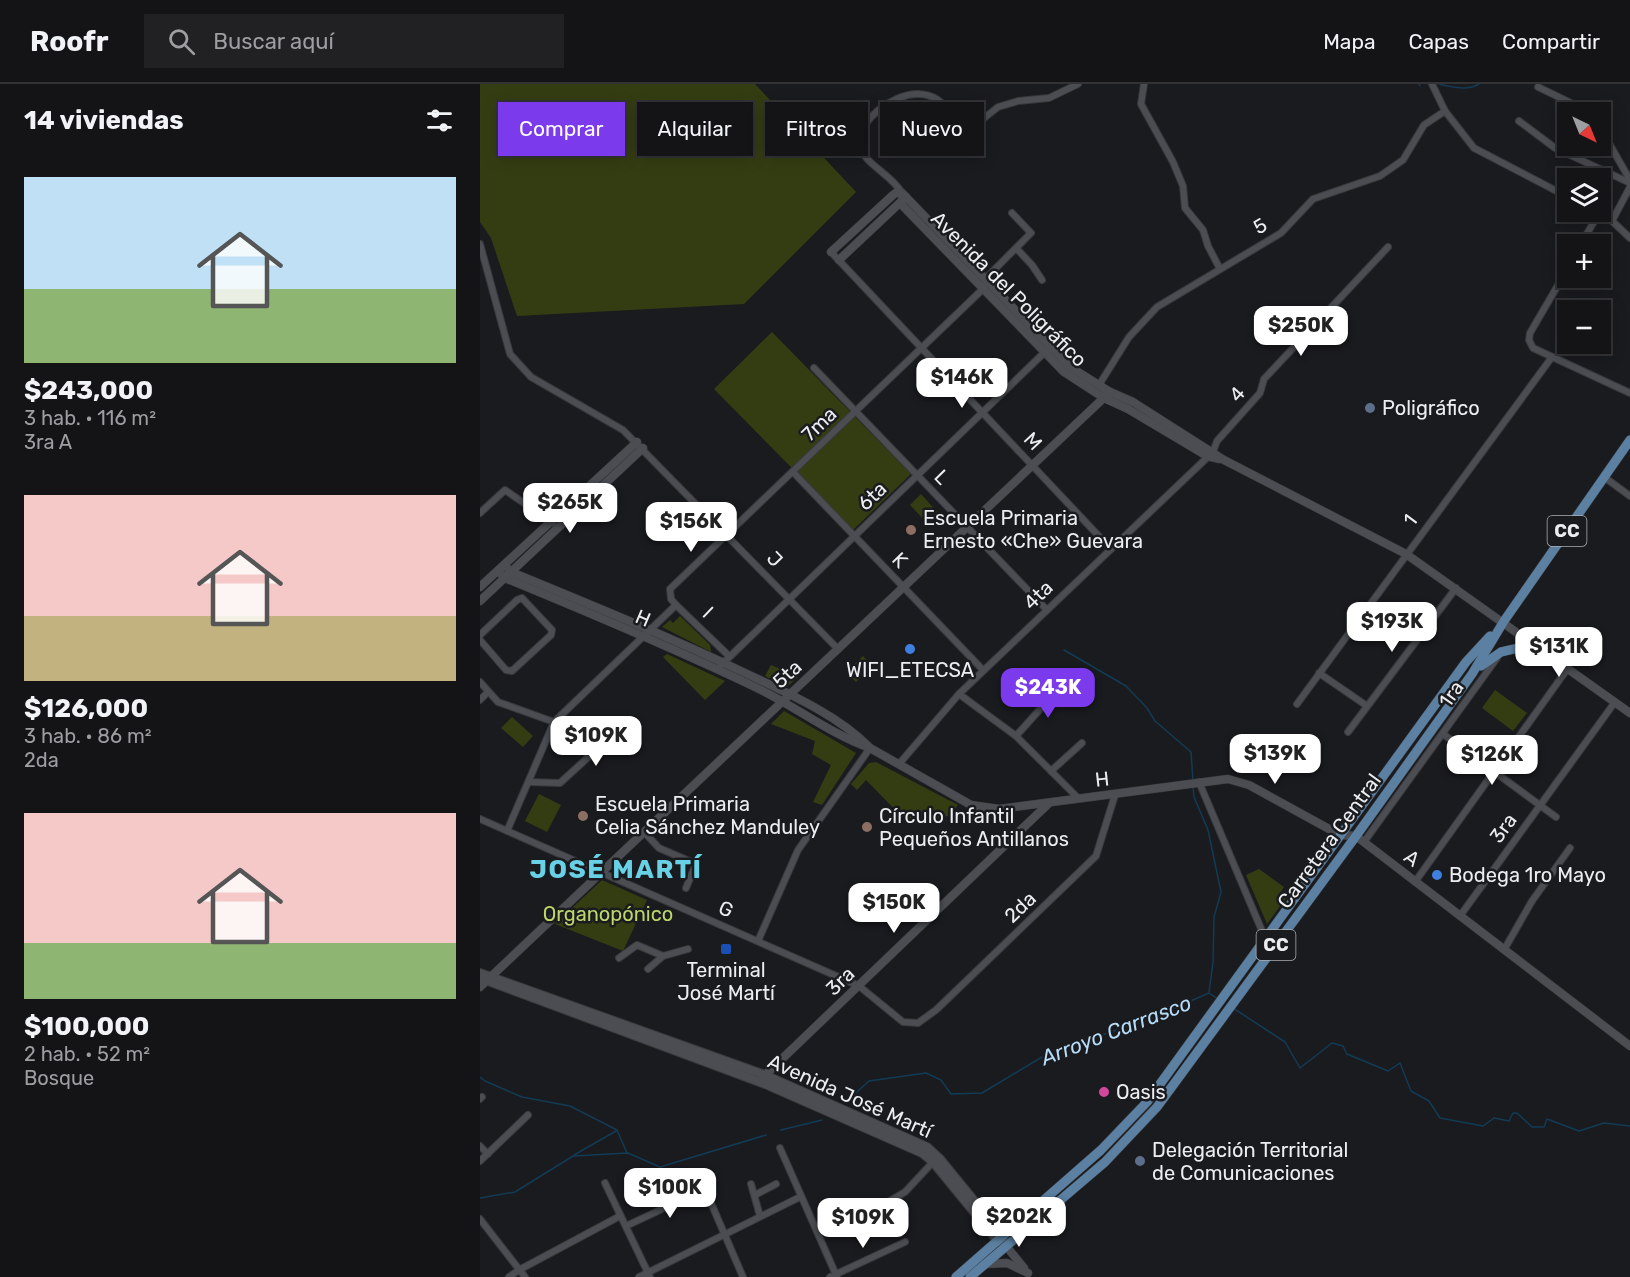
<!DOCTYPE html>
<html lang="es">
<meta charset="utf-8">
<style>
body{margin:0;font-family:Rubik,sans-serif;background:#212124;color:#f1f3f6;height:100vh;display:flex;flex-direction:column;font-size:22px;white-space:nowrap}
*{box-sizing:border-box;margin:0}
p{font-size:20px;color:#9d9ea1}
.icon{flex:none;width:33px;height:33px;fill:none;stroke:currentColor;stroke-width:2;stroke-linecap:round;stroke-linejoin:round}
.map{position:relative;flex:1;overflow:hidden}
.side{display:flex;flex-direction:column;background:#141417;width:480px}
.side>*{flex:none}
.banner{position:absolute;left:18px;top:18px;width:570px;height:54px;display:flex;gap:12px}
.needle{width:39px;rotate:137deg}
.buttons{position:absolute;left:1077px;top:18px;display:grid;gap:12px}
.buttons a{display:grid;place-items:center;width:54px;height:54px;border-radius:0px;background:#141417;box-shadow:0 3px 15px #0003,0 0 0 2px #333336;font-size:30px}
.price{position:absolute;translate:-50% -51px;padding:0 14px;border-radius:12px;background:#fff;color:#222;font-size:20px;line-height:39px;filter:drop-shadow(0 2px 3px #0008)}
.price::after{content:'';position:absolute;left:50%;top:36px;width:18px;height:14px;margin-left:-9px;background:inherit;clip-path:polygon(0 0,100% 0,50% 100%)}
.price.on{background:#7c3aed;color:#fff}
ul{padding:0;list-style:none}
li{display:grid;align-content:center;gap:12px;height:318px;padding:0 24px}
li span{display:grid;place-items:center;height:186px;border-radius:0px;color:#555}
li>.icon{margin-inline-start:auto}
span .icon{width:108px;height:108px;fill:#fffc;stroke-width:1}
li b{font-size:26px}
h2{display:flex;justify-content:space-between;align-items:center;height:72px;padding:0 24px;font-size:26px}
.chip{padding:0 21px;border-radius:0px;background:#141417;box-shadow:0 3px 15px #0003,0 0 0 2px #333336;font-size:21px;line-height:54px}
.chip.on{background:#7c3aed;color:#fff}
header{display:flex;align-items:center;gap:36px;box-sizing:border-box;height:84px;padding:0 30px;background:#141417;border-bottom:2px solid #333336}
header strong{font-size:28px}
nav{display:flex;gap:33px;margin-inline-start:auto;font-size:21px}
.search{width:420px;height:54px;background:#212124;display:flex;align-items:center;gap:15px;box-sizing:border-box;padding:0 21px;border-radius:0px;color:#9d9ea1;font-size:22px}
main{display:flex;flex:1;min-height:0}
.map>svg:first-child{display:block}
.green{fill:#343d12}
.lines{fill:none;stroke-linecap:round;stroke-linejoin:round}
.stream{stroke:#123b55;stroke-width:1.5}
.minor-casing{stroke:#38393c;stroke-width:8}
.tertiary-casing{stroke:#38393c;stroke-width:9}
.secondary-casing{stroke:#38393c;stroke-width:10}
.primary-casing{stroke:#38393c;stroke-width:10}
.minor{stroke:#4b4d52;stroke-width:6}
.tertiary{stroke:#4b4d52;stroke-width:8}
.secondary{stroke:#4b4d52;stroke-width:8}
.primary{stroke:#5c80a2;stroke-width:9}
.service-dot{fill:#5c6f8a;stroke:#1a1b1f;stroke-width:2}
.education-dot{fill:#8d6e63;stroke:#1a1b1f;stroke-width:2}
.shop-dot{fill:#3f7fe0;stroke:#1a1b1f;stroke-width:2}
.transit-dot{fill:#1a4fb4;stroke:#1a1b1f;stroke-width:2}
.hotel-dot{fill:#d1479c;stroke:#1a1b1f;stroke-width:2}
.labels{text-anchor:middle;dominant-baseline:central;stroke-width:5;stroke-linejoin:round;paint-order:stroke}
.shield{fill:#1a1b1f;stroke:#adaeb1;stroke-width:1.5}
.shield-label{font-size:18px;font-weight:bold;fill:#ecedf0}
.street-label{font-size:20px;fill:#ecedf0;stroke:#1a1b1f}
.poi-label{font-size:20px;fill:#ecedf0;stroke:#1a1b1f;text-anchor:start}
.park-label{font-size:20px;fill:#bdd66b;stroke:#1a1b1f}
.water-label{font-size:21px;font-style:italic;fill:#b7dcf7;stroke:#1a1b1f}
.district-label{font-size:26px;font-weight:bold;letter-spacing:1.5px;fill:#69d1e5;stroke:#1a1b1f}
</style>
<header>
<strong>Roofr</strong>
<div class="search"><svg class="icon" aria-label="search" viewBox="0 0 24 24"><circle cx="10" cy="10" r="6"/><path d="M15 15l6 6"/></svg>Buscar aquí</div>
<nav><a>Mapa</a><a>Capas</a><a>Compartir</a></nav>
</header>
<main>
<section class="side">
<h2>14 viviendas<svg class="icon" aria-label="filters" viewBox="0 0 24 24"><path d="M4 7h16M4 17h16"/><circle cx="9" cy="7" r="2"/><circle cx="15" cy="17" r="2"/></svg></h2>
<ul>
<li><span style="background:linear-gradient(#bfe0f5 60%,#8fb573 0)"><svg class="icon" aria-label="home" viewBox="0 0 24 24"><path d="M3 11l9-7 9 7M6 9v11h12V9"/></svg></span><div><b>$243,000</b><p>3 hab. · 116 m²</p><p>3ra A</p></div></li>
<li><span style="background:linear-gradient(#f6c9c9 65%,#c2b280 0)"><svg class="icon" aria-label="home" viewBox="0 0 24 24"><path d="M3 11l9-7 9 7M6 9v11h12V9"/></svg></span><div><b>$126,000</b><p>3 hab. · 86 m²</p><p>2da</p></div></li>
<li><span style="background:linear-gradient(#f6c9c9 70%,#8fb573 0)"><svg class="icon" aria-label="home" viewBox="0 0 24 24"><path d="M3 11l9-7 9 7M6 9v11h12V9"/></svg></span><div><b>$100,000</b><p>2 hab. · 52 m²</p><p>Bosque</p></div></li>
</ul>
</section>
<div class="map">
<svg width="1150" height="1193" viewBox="0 0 1150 1193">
<rect width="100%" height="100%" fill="#1a1b1f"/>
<!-- green -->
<g class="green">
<path d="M0 0H275L376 108 264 220 37 232 11 154 0 138Z"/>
<path d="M292 248 431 390 373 446 234 305Z"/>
<path d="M441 410 459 430 448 440 430 421Z"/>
<path d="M200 532 230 561 231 568 182 543 190 536 193 539Z"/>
<path d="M187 570 245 597 225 616 183 573Z"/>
<path d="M383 572 392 582 376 598 366 588Z"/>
<path d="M291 581 318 593 307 603 285 592Z"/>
<path d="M1015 606 1047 629 1033 647 1002 624Z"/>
<path d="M304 627 376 669 342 721 333 718 351 681 332 670 335 657 291 640Z"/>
<path d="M32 633 53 652 43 663 21 644Z"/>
<path d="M396 678 478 721 468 732 430 741 386 696 377 706 371 700 389 679Z"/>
<path d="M59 710 81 721 67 748 45 737Z"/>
<path d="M779 785 804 803 800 809 806 814 787 840 766 791Z"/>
<path d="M122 796 167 816 143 867 75 840Z"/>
</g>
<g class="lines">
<!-- stream -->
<g class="stream">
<path d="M939 0 940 2"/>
<path d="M959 0C971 3 988 7 999 0"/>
<path d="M584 566 646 602 667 624 675 637 711 668 713 697"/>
<path d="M713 702 714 713 728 746 741 808 734 833 733 879 729 908"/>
<path d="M753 924 805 958 820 984 852 959 863 962 867 970 908 987 920 979 931 1007 949 1017 960 1034 1003 1042 1014 1034 1029 1037 1033 1029H1037L1052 1043H1064L1067 1035 1099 1047 1124 1039 1150 1042"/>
<path d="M0 993 5 997 42 1013 90 1022 137 1046 147 1069"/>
<path d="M368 1016 389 997 446 989 461 996 471 1010 502 1009 572 967 662 938 729 909 738 915"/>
<path d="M301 1046 342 1036"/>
<path d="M94 1071 136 1047"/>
<path d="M0 1114 35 1108 93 1072 148 1069 180 1083 286 1051"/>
</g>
<!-- minor casing -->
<g class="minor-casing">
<g id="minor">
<path d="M664 0 661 20 693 78 703 102 705 124 723 146 728 162 740 185"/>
<path d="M952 0 965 27 994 64 1088 113"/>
<path d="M1058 3 1091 19 1100 28"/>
<path d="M1039 37 1075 64 1150 99"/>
<path d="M1120 51 1130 61 1150 96"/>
<path d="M421 112 422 109C410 89 386 82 378 60 380 54 381 47 384 42 399 20 433 0 458 16 467 22 475 36 484 44L498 39 518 23 538 17 569 14 598 0"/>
<path d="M1115 128 1132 137 1150 154"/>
<path d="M1132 137 1150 103"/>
<path d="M0 160 30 270 51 293 143 346 358 565"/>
<path d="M1101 160 1119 129"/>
<path d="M537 165 552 181 562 196"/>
<path d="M351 168 631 465"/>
<path d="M1088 184 1050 249 1049 256 1053 264 1150 309"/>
<path d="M334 284 567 526"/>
<path d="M619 301 649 253 677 223 801 149 833 115 900 92 923 76 944 41 965 27"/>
<path d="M313 388 503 586"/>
<path d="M1124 393 1150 412"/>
<path d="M0 429 25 406 73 439"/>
<path d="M0 551 37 516 42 514 72 546 71 551 32 587 26 586 0 556"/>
<path d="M249 572 196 521 191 515 190 505 504 204 508 192 551 149 532 129"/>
<path d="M237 585 568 265"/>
<path d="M839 589 887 622"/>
<path d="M0 598 18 618 74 638"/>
<path d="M479 610 536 652 598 714"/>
<path d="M0 616 8 608"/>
<path d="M817 620 1072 273"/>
<path d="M868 648 976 504"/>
<path d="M963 650 1076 733"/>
<path d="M536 652 581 602"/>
<path d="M419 680 479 610 733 368 737 357 780 309 784 295 908 163"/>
<path d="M571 687 602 659"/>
<path d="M49 698 80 699 115 667 81 632"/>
<path d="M719 698 785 854"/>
<path d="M0 735 379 902 423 938 438 939 456 926 616 772 635 711"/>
<path d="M27 747 74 638 196 521"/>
<path d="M164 748 179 764 216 780 206 804"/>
<path d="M884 758 1017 574"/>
<path d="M935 798 1088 584"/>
<path d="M980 832 1135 618"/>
<path d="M278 857 318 766 390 664"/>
<path d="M1024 866 1052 817 1090 764"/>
<path d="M183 872 208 865"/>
<path d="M139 874 157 861 183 872 168 885"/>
<path d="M0 1015 2 1013"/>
<path d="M0 1062 8 1070"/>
<path d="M300 1064 357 1193"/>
<path d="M0 1077 48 1031"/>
<path d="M125 1099 170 1193"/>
<path d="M271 1100 280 1132"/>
<path d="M275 1111 296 1100"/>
<path d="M396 1125 425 1108 453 1078"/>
<path d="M0 1135 45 1193"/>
<path d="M146 1142 225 1105 263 1193"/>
<path d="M29 1193 39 1186 140 1132"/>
<path d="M159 1193 320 1113"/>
<path d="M350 1193 425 1158"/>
</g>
</g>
<!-- tertiary casing -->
<g class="tertiary-casing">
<g id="tertiary">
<path d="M426 113 590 283 630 308 653 318 744 376 926 470 1150 629"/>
<path d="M420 119 584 288 624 314 648 325 727 372 740 375"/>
<path d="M351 168 413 111 417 108 422 109 426 113 359 176"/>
<path d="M24 481 31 488C109 520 187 552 263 588 305 608 357 630 389 663"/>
<path d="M18 487 25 494C110 529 194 564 277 604 315 622 350 650 390 664L491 721 519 725 748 695 769 701 860 751 876 752 1150 962"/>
<path d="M0 503 157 358"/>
<path d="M0 517 163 364"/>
<path d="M0 903 630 308"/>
<path d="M281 995 568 720"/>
<path d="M526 1162 544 1184"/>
<path d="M505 1180 527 1179 548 1189"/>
</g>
</g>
<!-- secondary casing -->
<g class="secondary-casing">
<path id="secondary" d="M0 889 285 991 447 1063 460 1075 522 1151 526 1162 517 1156 453 1078 442 1069 285 1000 0 894"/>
</g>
<!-- primary casing -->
<g class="primary-casing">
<g id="primary">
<path d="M1001 582 1021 568 1055 560"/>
<path d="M476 1193 621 1066 667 1018 986 578 1010 552"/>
<path d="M490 1193 625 1078 677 1023 876 752 992 590 1024 537 1150 356"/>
</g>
</g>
<!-- minor -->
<use href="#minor" class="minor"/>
<!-- tertiary -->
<use href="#tertiary" class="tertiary"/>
<!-- secondary -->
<use href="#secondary" class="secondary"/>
<!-- primary -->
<use href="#primary" class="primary"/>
</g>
<!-- markers -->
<g class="service-dot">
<circle cx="890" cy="324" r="6"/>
<circle cx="660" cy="1077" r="6"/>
</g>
<g class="education-dot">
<circle cx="431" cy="446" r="6"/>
<circle cx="103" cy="732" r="6"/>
<circle cx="387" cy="743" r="6"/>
</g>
<g class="shop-dot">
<circle cx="430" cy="565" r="6"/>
<circle cx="957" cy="791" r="6"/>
</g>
<rect class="transit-dot" x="240" y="859" width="12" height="12" rx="3"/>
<circle class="hotel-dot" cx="624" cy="1008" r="6"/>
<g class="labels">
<!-- shield labels -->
<g class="shield">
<rect x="1067.5" y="432" width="39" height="30" rx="4.5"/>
<rect x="776.5" y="846" width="39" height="30" rx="4.5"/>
</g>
<g class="shield-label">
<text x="1087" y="447">CC</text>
<text x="796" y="861">CC</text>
</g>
<!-- street labels -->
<g class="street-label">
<text transform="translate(780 142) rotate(-31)">5</text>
<text transform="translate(529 205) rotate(45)">Avenida del Poligráfico</text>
<text transform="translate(757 310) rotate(-48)">4</text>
<text transform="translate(339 340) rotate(-44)">7ma</text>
<text transform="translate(553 357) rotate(47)">M</text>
<text transform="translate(462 393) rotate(46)">L</text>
<text transform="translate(392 412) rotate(-44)">6ta</text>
<text transform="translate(930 436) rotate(-53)">1</text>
<text transform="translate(295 475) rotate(46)">J</text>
<text transform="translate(420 476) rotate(46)">K</text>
<text transform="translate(558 511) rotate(-44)">4ta</text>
<text transform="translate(228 528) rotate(44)">I</text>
<text transform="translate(163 534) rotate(23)">H</text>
<text transform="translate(307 590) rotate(-43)">5ta</text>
<text transform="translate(971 610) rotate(-55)">1ra</text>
<text transform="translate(622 695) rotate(-6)">H</text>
<text transform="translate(1023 744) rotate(-54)">3ra</text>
<text transform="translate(849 757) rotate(-54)">Carretera Central</text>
<text transform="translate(932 774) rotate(37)">A</text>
<text transform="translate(540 823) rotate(-44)">2da</text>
<text transform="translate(246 825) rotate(24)">G</text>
<text transform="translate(360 897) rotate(-44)">3ra</text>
<text transform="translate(370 1012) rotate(24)">Avenida José Martí</text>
</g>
<!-- poi labels -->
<g class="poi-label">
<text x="902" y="324">Poligráfico</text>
<text x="443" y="434">Escuela Primaria<tspan x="443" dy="23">Ernesto «Che» Guevara</tspan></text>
<text x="430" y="586" text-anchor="middle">WIFI_ETECSA</text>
<text x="115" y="720">Escuela Primaria<tspan x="115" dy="23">Celia Sánchez Manduley</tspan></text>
<text x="399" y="732">Círculo Infantil<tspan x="399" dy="23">Pequeños Antillanos</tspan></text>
<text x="969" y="791">Bodega 1ro Mayo</text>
<text x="246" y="886" text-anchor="middle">Terminal<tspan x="246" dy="23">José Martí</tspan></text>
<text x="636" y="1008">Oasis</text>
<text x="672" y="1066">Delegación Territorial<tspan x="672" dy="23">de Comunicaciones</tspan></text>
</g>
<!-- park labels -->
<g class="park-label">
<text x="128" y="830">Organopónico</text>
</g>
<!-- water labels -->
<g class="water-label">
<text transform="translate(636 946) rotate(-21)">Arroyo Carrasco</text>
</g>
<!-- district labels -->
<g class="district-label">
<text x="136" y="785">JOSÉ MARTÍ</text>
</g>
</g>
</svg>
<div class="buttons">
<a><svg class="needle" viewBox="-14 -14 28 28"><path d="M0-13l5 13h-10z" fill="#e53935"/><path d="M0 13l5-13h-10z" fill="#9d9ea1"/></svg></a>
<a><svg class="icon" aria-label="layers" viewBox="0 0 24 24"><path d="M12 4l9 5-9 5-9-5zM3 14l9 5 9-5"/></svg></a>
<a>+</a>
<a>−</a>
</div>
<b class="price" style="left:821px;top:273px">$250K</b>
<b class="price" style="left:482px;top:325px">$146K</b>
<b class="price" style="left:90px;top:450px">$265K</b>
<b class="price" style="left:211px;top:469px">$156K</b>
<b class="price" style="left:912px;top:569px">$193K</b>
<b class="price" style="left:1079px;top:594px">$131K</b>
<b class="price on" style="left:568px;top:635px">$243K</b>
<b class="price" style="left:116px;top:683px">$109K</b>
<b class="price" style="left:795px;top:701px">$139K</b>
<b class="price" style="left:1012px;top:702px">$126K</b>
<b class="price" style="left:414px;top:850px">$150K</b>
<b class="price" style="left:190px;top:1135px">$100K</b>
<b class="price" style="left:539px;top:1164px">$202K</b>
<b class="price" style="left:383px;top:1165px">$109K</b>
<div class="banner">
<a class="chip on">Comprar</a>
<a class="chip">Alquilar</a>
<a class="chip">Filtros</a>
<a class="chip">Nuevo</a>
</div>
</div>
</main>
